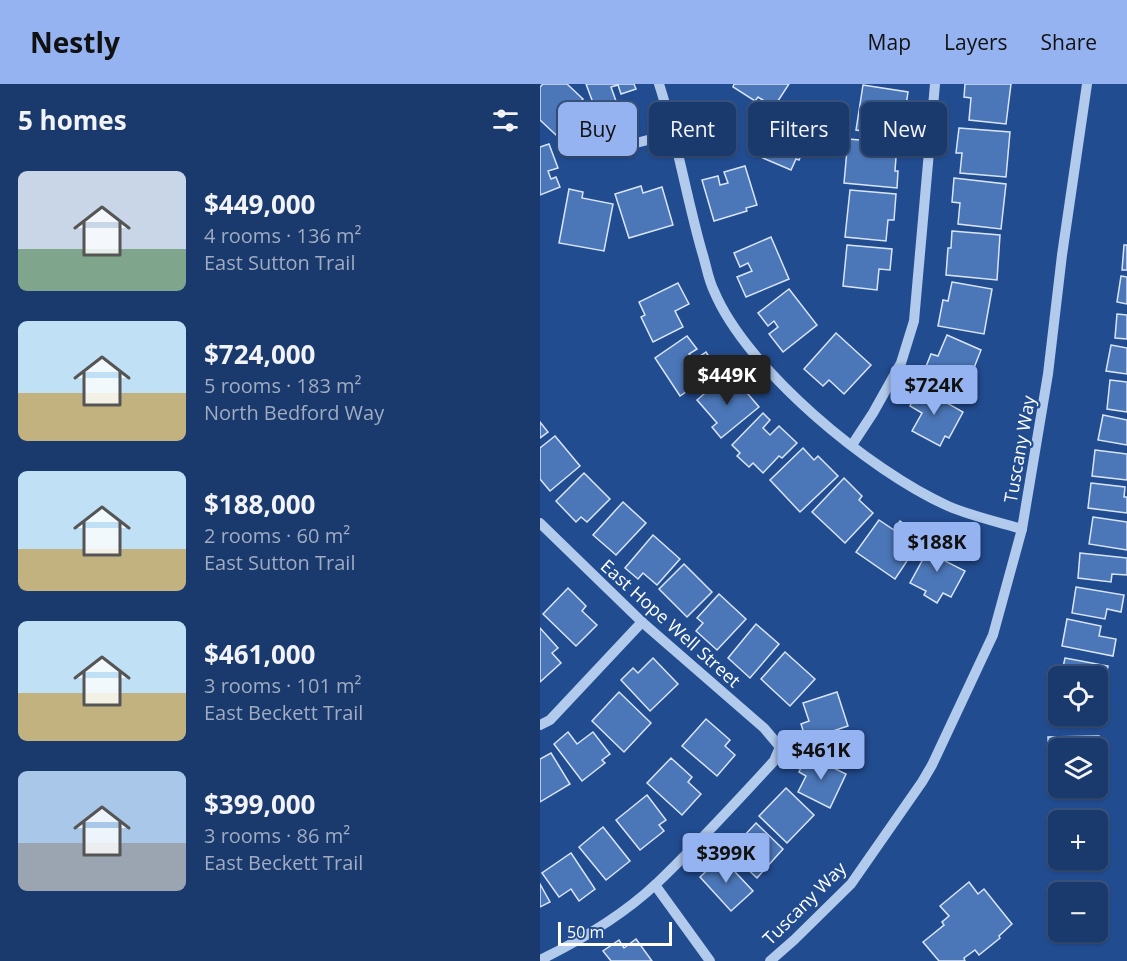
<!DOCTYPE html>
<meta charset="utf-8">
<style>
body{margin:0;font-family:"Open Sans",sans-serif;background:#274474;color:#f1f3f6;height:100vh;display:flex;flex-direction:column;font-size:22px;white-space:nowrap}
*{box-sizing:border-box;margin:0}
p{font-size:20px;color:#9facc2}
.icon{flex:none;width:33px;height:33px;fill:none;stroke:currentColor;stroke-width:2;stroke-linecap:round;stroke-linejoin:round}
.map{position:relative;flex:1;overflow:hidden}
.drawer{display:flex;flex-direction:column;background:#1a396c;width:540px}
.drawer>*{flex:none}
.guide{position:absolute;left:18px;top:18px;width:478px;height:54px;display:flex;gap:12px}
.buttons{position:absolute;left:508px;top:582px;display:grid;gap:12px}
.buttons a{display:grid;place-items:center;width:60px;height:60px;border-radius:9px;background:#1a396c;box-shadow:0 2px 4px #0004,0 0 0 2px #38537f;font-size:30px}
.scale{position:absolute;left:18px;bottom:15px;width:114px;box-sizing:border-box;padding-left:6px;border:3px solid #fff;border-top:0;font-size:16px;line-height:21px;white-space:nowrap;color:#fff;-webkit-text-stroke:4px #224c90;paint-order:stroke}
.price{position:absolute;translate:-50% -51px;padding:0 14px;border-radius:6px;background:#95b2f1;color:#111;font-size:20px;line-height:39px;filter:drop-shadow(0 2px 3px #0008)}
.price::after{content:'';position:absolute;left:50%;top:36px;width:18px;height:14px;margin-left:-9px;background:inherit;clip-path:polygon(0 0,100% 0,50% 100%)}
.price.selected{background:#222;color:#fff}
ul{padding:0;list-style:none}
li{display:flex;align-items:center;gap:18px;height:150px;padding:0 18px}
li span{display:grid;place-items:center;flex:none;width:168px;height:120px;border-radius:9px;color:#555}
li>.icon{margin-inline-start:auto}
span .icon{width:72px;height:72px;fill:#fffc;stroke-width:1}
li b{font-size:26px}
h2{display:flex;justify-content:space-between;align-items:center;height:72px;padding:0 18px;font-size:26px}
.chip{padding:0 21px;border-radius:9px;background:#1a396c;box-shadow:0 2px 4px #0004,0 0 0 2px #38537f;font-size:21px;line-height:54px}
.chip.selected{background:#95b2f1;color:#111}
header{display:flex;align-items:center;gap:36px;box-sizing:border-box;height:84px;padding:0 30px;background:#95b2f1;color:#111}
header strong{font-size:28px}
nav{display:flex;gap:33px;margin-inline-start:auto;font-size:21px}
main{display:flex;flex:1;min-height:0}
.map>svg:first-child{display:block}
.building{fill:#4b76b7;stroke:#d8e5f9;stroke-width:1.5}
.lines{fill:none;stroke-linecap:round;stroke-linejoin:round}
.minor{stroke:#b2caec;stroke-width:10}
.labels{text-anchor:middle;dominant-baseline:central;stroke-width:4.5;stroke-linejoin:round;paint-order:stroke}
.street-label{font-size:18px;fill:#fff;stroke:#224c90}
</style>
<header>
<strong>Nestly</strong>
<nav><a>Map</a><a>Layers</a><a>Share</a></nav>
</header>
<main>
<section class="drawer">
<h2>5 homes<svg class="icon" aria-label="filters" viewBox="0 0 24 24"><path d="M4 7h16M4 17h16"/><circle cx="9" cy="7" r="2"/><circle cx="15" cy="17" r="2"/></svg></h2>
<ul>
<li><span style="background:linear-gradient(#c9d6e8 65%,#7fa58c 0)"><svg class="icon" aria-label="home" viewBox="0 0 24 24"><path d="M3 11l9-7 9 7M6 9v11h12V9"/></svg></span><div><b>$449,000</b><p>4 rooms · 136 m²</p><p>East Sutton Trail</p></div></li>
<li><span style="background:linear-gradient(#bfe0f5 60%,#c2b280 0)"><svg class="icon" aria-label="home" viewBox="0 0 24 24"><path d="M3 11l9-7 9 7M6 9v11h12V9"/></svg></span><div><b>$724,000</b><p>5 rooms · 183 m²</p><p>North Bedford Way</p></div></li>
<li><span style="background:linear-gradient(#bfe0f5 65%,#c2b280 0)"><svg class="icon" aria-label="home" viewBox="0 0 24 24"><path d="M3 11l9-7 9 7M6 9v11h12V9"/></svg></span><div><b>$188,000</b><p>2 rooms · 60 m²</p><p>East Sutton Trail</p></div></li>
<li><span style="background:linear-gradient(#bfe0f5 60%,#c2b280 0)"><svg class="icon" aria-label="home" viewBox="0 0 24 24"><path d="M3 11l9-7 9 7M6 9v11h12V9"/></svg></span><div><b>$461,000</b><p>3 rooms · 101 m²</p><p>East Beckett Trail</p></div></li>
<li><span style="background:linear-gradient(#a9c7e8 60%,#9aa5b1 0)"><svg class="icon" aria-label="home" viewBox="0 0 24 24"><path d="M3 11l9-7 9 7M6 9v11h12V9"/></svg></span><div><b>$399,000</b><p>3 rooms · 86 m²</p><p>East Beckett Trail</p></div></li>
</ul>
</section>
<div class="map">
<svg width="587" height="877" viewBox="0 0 587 877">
<rect width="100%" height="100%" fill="#224c90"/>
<!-- building -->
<g class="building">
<path d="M3 0H27L43 15 30 28 34 32 16 51 0 36V3Z"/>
<path d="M46 0H94L96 5 81 10 78 1 71 3 76 17 55 24Z"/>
<path d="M194 0H249L234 23 218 13 215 17 193 3Z"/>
<path d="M425 0H471L466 40 429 36 431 14 424 13Z"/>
<path d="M323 1 368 8 364 35 358 34 355 52 316 46Z"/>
<path d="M234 29 272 46 259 76 256 75 251 86 211 69 221 46 225 48Z"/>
<path d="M419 44 470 48 466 93 420 89 422 69H416Z"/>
<path d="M308 55 357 59 355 87H358L357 104 304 99Z"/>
<path d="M9 60 18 84 8 87 11 95 16 93 20 103 0 111V63Z"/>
<path d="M205 82 217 121 206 124 207 127 174 137 162 96 178 92 180 101 188 99 184 88Z"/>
<path d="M414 94 466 100 461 145 418 140 420 119 412 118Z"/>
<path d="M101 102 103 109 122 103 133 141 89 154 75 110Z"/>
<path d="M29 105 43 108 42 114 73 120 64 167 19 159Z"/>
<path d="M310 106 356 110 354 136H348L346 157 305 153Z"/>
<path d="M412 147 460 151 457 196 406 191 408 164H411Z"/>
<path d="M231 153 249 195 206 213 197 193 212 187 208 179 200 183 194 169Z"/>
<path d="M307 161 352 165 350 186 339 185 337 206 303 202Z"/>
<path d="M584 161H587V186H582Z"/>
<path d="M581 192 587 193V220L577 218Z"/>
<path d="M412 198 452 205 444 250 398 242 403 216 408 217Z"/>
<path d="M138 199 149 220 135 227 143 243 113 258 101 233 105 231 99 218Z"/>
<path d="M249 205 277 241 243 268 229 250 238 243 234 237 228 242 218 229Z"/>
<path d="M577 230 587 231V255L575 254Z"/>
<path d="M296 249 331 281 304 310 289 296 283 302 264 285Z"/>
<path d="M407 251 441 266 430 294 426 292 419 306 383 290 391 270 398 272Z"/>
<path d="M147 252 157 265 149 270 154 276 166 268 178 286 140 312 115 274Z"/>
<path d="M571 261 587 264V290L566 287Z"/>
<path d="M186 291 199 307 203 304 219 323 181 354 172 343 177 339 157 316Z"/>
<path d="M570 296 587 298V328L567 325Z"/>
<path d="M381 301 399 311 398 314 423 328 409 354 405 352 400 362 372 347 382 329 370 322Z"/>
<path d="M223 329 230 336 223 344 230 351 239 342 257 359 242 374 239 372 223 389 213 379 209 383 197 372 200 369 192 361Z"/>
<path d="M563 331 587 336V361L558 356Z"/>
<path d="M0 338 8 348 0 354Z"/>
<path d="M15 352 40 382 10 407 0 395V364Z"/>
<path d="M263 364 274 376 278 372 298 392 260 428 230 396Z"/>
<path d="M555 366 587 370V396L552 392Z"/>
<path d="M44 389 70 415 47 438 41 433 36 438 16 417Z"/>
<path d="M304 394 322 412 319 416 333 429 305 459 272 428Z"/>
<path d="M551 399 585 403 584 413H587V429L548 424Z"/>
<path d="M83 418 106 439 76 471 53 451Z"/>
<path d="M553 433 587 438V466L549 460Z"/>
<path d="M339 436 354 446 360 437 383 453 355 495 316 468Z"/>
<path d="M113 451 140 475 117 501 103 489 98 495 85 484Z"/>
<path d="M394 455 412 465 405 477 425 487 411 513 403 509 397 519 384 511 386 507 370 499Z"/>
<path d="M540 469 587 474V491L572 490 571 498 538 494Z"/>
<path d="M144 480 172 508 147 533 119 505Z"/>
<path d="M536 503 584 511 581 528 567 525 565 535 532 529Z"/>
<path d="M28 504 46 522 42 527 57 541 36 562 3 530Z"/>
<path d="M179 510 206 535 177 566 156 547 163 539 157 534Z"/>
<path d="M527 535 561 542 559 552 576 555 573 572 522 562Z"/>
<path d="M216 540 239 560 210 594 188 574Z"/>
<path d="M0 544 18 564 12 569 21 579 0 598Z"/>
<path d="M245 568 275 595 250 622 221 595Z"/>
<path d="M113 574 138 600 110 627 81 596 93 584 98 589Z"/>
<path d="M525 574 568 582 563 607 558 606V592H521Z"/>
<path d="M79 608 111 639 84 668 52 637Z"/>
<path d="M297 608 308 642 281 651 282 654 267 659 261 640 269 637 263 619Z"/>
<path d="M515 611H519V632H558V625H562L561 641 513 636Z"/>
<path d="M166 635 190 656 185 662 195 671 177 692 142 662Z"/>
<path d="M28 648 37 660 53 648 70 670 62 676 65 679 42 697 14 660Z"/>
<path d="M559 652 560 668 558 664H519V677L509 678 508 653Z"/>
<path d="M11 669 30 700 0 718V675Z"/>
<path d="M267 671 306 690 290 724 258 708 266 692 259 688Z"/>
<path d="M131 674 152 693 148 698 161 710 142 731 107 699Z"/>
<path d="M246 704 274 731 247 759 219 732Z"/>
<path d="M107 711 126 736 119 741 124 747 100 766 76 736Z"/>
<path d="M216 739 243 765 217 794 189 768Z"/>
<path d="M63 743 90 777 66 796 39 763Z"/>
<path d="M31 769 55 805 39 817 31 805 19 813 2 789Z"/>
<path d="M181 773 213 807 191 827 160 793Z"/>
<path d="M429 798 438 810 444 805 472 840 459 852 460 854 439 871 435 866 424 874 425 877H399L383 858 404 841 402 838 409 832 400 822Z"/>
<path d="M0 800 10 818 0 823Z"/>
<path d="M96 855 112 877H71L63 867 79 856 84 864Z"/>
</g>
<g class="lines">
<!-- minor -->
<g class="minor">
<path d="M119 0C137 55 146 112 162 168 166 180 168 195 174 207 207 286 330 387 408 422 431 432 458 438 482 445"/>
<path d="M61 68 174 39"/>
<path d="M312 361 333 329 361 279 374 237 395 0"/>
<path d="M0 439 102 538 224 644 240 663 234 677C196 718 157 761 116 800 83 831 41 856 0 876"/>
<path d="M0 641 10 636 102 538"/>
<path d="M115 801 170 877"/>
<path d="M230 877 254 856 311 800 382 698 392 681 453 551 482 445 508 290 522 171 547 0"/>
</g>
</g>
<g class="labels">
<!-- street labels -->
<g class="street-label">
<text transform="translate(479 365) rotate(-80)">Tuscany Way</text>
<text transform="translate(131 539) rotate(42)">East Hope Well Street</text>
<text transform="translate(264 819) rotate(-45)">Tuscany Way</text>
</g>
</g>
</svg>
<div class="buttons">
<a><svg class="icon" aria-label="locate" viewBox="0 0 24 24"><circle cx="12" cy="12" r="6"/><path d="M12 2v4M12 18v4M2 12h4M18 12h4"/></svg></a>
<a><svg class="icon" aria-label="layers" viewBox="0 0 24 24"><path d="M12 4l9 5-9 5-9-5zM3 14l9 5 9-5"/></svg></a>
<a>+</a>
<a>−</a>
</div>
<div class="scale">50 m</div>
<b class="price selected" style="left:187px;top:322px">$449K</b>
<b class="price" style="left:394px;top:332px">$724K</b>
<b class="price" style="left:397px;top:489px">$188K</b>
<b class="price" style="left:281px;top:697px">$461K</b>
<b class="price" style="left:186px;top:800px">$399K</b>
<div class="guide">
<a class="chip selected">Buy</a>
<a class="chip">Rent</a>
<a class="chip">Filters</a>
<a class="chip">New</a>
</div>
</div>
</main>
